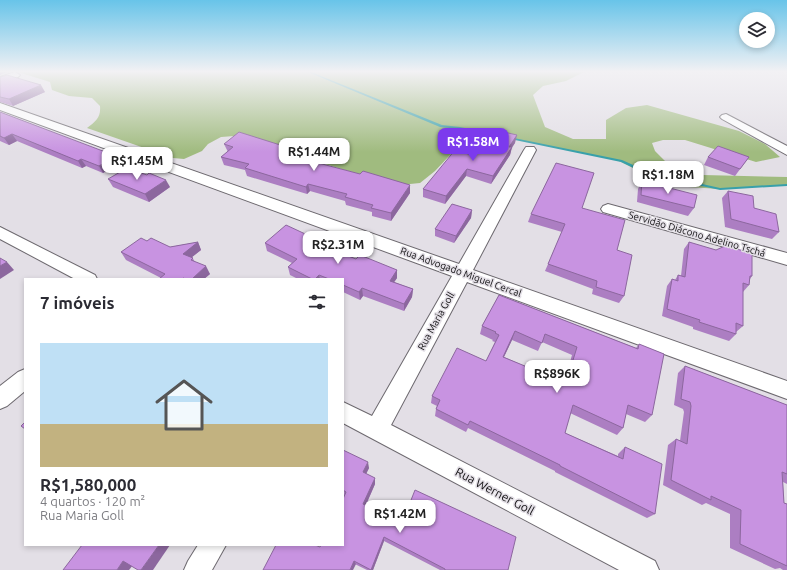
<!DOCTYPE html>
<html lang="pt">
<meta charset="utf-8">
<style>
body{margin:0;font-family:Ubuntu,sans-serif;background:#f7f7f7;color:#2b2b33;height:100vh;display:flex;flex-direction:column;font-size:15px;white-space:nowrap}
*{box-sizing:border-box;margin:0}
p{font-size:13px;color:#7c7c81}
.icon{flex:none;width:22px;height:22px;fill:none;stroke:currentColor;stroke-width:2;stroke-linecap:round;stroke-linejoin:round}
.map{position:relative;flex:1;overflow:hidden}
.details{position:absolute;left:24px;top:278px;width:320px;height:268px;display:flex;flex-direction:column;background:#fff;border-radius:0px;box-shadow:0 2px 6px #0003}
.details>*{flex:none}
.buttons{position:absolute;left:739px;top:12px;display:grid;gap:8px}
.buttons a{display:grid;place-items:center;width:36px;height:36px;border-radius:50%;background:#fff;box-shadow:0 2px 6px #0003;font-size:20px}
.price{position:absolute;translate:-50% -34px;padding:0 9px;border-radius:8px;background:#fff;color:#222;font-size:13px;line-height:26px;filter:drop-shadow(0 1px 2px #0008)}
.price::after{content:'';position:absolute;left:50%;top:24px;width:12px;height:9px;margin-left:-6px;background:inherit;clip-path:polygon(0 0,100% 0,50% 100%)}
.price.selected{background:#7c3aed;color:#fff}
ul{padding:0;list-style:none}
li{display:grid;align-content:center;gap:8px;height:212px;padding:0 16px}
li+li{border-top:1px solid #e1e1e2}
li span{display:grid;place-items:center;height:124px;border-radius:0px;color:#555}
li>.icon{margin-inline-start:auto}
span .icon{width:72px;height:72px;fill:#fffc;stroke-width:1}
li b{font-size:17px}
h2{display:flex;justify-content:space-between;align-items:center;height:48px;padding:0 16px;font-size:17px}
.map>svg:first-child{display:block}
.green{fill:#a0bb7f}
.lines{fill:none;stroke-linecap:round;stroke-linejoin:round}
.stream{fill:#38a0aa;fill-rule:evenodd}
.street-casing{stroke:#6d696f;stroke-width:2}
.street{fill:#fff;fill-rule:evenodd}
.wall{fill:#ac7ec2;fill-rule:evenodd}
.shaded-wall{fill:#8c679e}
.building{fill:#c893e1;stroke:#8c679e;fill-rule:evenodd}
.labels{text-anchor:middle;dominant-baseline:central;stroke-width:3;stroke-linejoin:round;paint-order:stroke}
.street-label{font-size:10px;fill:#121113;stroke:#e3dfe6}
.near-street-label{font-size:12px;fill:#121113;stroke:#e3dfe6}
</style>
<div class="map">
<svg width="787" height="570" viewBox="0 0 787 570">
<rect width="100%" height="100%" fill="#e3dfe6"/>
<!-- green -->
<path class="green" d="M18 72H584L566 81 543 86 533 95 545 127 573 139H606V120L626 108 647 105 739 131 765 144 780 157 756 162 685 140H663L652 143 655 151 665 161 703 175 787 177V185L720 189 688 187 661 182 617 160 476 131 468 136 435 171 420 183 400 185 374 179 234 136 221 137 208 144 202 151 184 159 173 158 87 128C96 121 101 117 100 106L92 98 69 96 52 90 50 82Z"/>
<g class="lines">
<!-- stream -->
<g class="stream">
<path d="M308 72H311L442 125 460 127 494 134 496 135 494 136 460 129 440 127Z"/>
<path d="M509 137 622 160 649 172 720 188 787 184V186L720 190 646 174 621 162 510 139 508 138Z"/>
</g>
<!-- street casing -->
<g class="street-casing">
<g id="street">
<path d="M15 72 20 75 18 77 0 84V77Z"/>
<path d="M0 103 459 264 524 150 526 147H534L536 150 473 270 787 381V399L467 282 391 425 655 561 659 570H619L343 423V402L372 416 452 276 0 110Z"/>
<path d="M726 114 787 146V155L722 119 720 117 722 115Z"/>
<path d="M608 204 787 253V265L603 212 601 209 603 206Z"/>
<path d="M0 227 95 275 97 279H75L0 239Z"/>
<path d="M25 369V391L7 406 0 409V386L18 372Z"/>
<path d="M198 545H226L212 570H184L188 561Z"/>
</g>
</g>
<!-- street -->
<use href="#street" class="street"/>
</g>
<!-- wall -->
<g class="wall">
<path d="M0 77 45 92 13 106 0 102Z"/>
<path d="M0 111V112L120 163 103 173 86 166 82 168 17 141 9 145 0 141Z"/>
<path d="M515 143 512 147 510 155 491 184 466 176 445 204 423 197V189L472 155Z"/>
<path d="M224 144 313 162 410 193 391 221 372 216V212L346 205 345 201 310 191 307 194 247 176 245 170 224 165 221 157 228 152Z"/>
<path d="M708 157H749L735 176 704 165Z"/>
<path d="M108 179 170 187 149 202 113 187Z"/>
<path d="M642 181 694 208 688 216 637 202 638 189Z"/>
<path d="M728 191 754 208 779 232 772 239 725 227 722 198Z"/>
<path d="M582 208 617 250 624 296 619 303 592 294 593 289 545 271 562 232 528 222 531 214Z"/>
<path d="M472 210 471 218 454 243 435 236V229Z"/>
<path d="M147 241 170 247 198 242 201 250 192 257 195 262 210 274 204 279H159L161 278 126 260 121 252Z"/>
<path d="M689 242 752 276 750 279 749 285 743 292V326L736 332V334L729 341 693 329V327L662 316 667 286 672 279 675 280 678 275 681 276 684 249Z"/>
<path d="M265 243H317L356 259 397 270V278L394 282 413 289 412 297 404 311 363 296 360 300 343 292V279H298L290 275 288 267 292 263 267 251Z"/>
<path d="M499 295 636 348 639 344 652 415 645 422 626 414 623 428 617 435 570 413 565 433 618 456V454L625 447 655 514 647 518 555 472V471L468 428 466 432 435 416 436 409 437 406 431 403 432 396 486 361 495 342 492 341 493 340 480 334 482 326ZM512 340 538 351 542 342 572 355 564 383 504 357Z"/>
<path d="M685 366 787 405V484L783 482 784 503 787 504V570H783L780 568 775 569 730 548V514L706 503 702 505 663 485 668 445 676 439 680 441 684 412 683 409 674 405 678 373Z"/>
<path d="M343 450 369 468 366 474 375 484 366 505 402 523 508 570H440L384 541 373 570H367L320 547 345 495H343Z"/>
</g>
<!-- shaded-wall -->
<g class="shaded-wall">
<path d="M0 72H7L0 75Z"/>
<path d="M41 85 45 92 13 106 9 99Z"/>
<path d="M12 134 17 141 9 145 4 138Z"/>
<path d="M517 135 515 143 511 149 512 147 510 155 491 184 493 176 509 147Z"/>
<path d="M312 155 313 162 307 160Z"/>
<path d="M116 156 120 163 103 173 99 166Z"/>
<path d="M81 159 86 166 82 168 78 161Z"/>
<path d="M467 169 466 176 445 204 446 196Z"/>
<path d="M166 180 170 187 149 202 145 194Z"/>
<path d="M308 184 310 191 307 194 306 187Z"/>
<path d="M410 185V193L391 221V213Z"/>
<path d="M472 210 471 218 454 243 456 236Z"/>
<path d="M316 239 318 247 313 242Z"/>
<path d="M198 242 201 250 187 261 183 254Z"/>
<path d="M7 262 14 270 0 279V266Z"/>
<path d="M206 266 210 274 204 279H192Z"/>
<path d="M397 270V278L390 288V281Z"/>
<path d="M319 275 320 279H315Z"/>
<path d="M362 288 363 296 360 300 359 292Z"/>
<path d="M413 289 412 297 404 311V304Z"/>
<path d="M515 331 512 340 500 365 503 357Z"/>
<path d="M368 462 369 468 364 478 363 472Z"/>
<path d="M375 478V484L364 509 363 504Z"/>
<path d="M384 537V541L373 570H371Z"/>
<path d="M159 545H170L153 570H141Z"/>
<path d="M123 561 133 565 129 570H117Z"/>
<path d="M354 561 356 564 353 570H350Z"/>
</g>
<!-- building -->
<g class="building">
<path d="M7 75 41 85 9 99 0 97V77Z"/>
<path d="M0 112 116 156 99 166 81 159 78 161 12 134 4 138 0 136Z"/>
<path d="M491 129 517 135 509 147H512L493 176 467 169 446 196 423 189 455 150 472 155Z"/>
<path d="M239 132 312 155 307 160 360 174 363 171 410 185 391 213 371 208 373 205 345 197 347 194 308 184 306 187 245 168 249 164 221 157 233 147 224 144Z"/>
<path d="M718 146 749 157 740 169 708 157Z"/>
<path d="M556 163 594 173 582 208 625 220 617 250 632 255 624 296 596 287 597 281 548 264 565 224 531 214Z"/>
<path d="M127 168 147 175 149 173 166 180 145 194 108 179Z"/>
<path d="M642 181 697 195 694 208 641 195Z"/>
<path d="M728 191 753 196 754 208 776 214 779 232 731 219Z"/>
<path d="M452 204 472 210 456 236 435 229Z"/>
<path d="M286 225 316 239 313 242 356 259 360 255 397 270 390 281 413 289 404 304 362 288 359 292 343 285V279H329L319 275 315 279H312L288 267 297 259 265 243Z"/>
<path d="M141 238 147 241 151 238 170 247 198 242 183 254 193 258 191 260 206 266 192 279H186L183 278 182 279H159L165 274 121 252Z"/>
<path d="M689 242 716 250 725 246 752 253V276H750L749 285 743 283V326L736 323V334L699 322 700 320 667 309 672 279 678 281V275L685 277Z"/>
<path d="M0 258 7 262 0 266Z"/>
<path d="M499 295 638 349 639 344 664 354 652 415 628 405 623 428 573 405 565 433 623 459 625 447 662 464 655 514 560 466V465L470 421 468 425 436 409 440 400 432 396 457 348 486 361 499 335 495 333 496 332 482 326ZM515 331 542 343 545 334 577 347 566 383 503 357Z"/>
<path d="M685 366 787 405V474L782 472 784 503 787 504V566L740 544 741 510 711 496V500L671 480 676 439 687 444 691 406 690 402 681 399Z"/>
<path d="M25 422V429L21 426Z"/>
<path d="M343 450 368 462 363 472 375 478 363 504 402 523 415 490 516 537 508 570H445V569L384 537 371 570 354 561 350 570H263L276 545H315L320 547 321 545H343V499L346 492 343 490Z"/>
<path d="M82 545H159L141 570H138L123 561 117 570H63Z"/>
</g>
<!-- sky -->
<linearGradient id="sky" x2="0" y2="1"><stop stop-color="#68c4e9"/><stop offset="0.47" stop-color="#f2f1f4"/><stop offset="1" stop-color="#f2f1f4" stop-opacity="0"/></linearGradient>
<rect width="787" height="152" fill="url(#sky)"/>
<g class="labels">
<!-- street labels -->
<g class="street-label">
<text transform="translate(697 234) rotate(16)">Servidão Diácono Adelino Tschá</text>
<text transform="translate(461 272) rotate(20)">Rua Advogado Miguel Cercal</text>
<text transform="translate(436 321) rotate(-61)">Rua Maria Goll</text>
</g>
<!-- near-street labels -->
<g class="near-street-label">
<text transform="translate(495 491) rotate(28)">Rua Werner Goll</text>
</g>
</g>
</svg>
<div class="buttons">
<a><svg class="icon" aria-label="layers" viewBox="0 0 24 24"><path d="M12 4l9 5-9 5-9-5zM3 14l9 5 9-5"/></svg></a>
</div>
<b class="price selected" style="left:473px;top:162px">R$1.58M</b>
<b class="price" style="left:314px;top:172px">R$1.44M</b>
<b class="price" style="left:137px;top:181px">R$1.45M</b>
<b class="price" style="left:668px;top:195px">R$1.18M</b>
<b class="price" style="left:338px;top:265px">R$2.31M</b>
<b class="price" style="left:557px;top:394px">R$896K</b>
<b class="price" style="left:400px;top:534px">R$1.42M</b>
<section class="details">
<h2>7 imóveis<svg class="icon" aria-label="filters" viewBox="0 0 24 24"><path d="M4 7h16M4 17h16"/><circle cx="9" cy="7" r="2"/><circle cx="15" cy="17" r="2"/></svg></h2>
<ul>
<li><span style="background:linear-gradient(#bfe0f5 65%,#c2b280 0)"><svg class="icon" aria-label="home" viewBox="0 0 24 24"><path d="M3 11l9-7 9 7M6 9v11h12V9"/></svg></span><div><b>R$1,580,000</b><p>4 quartos · 120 m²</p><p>Rua Maria Goll</p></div></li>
</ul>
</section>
</div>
